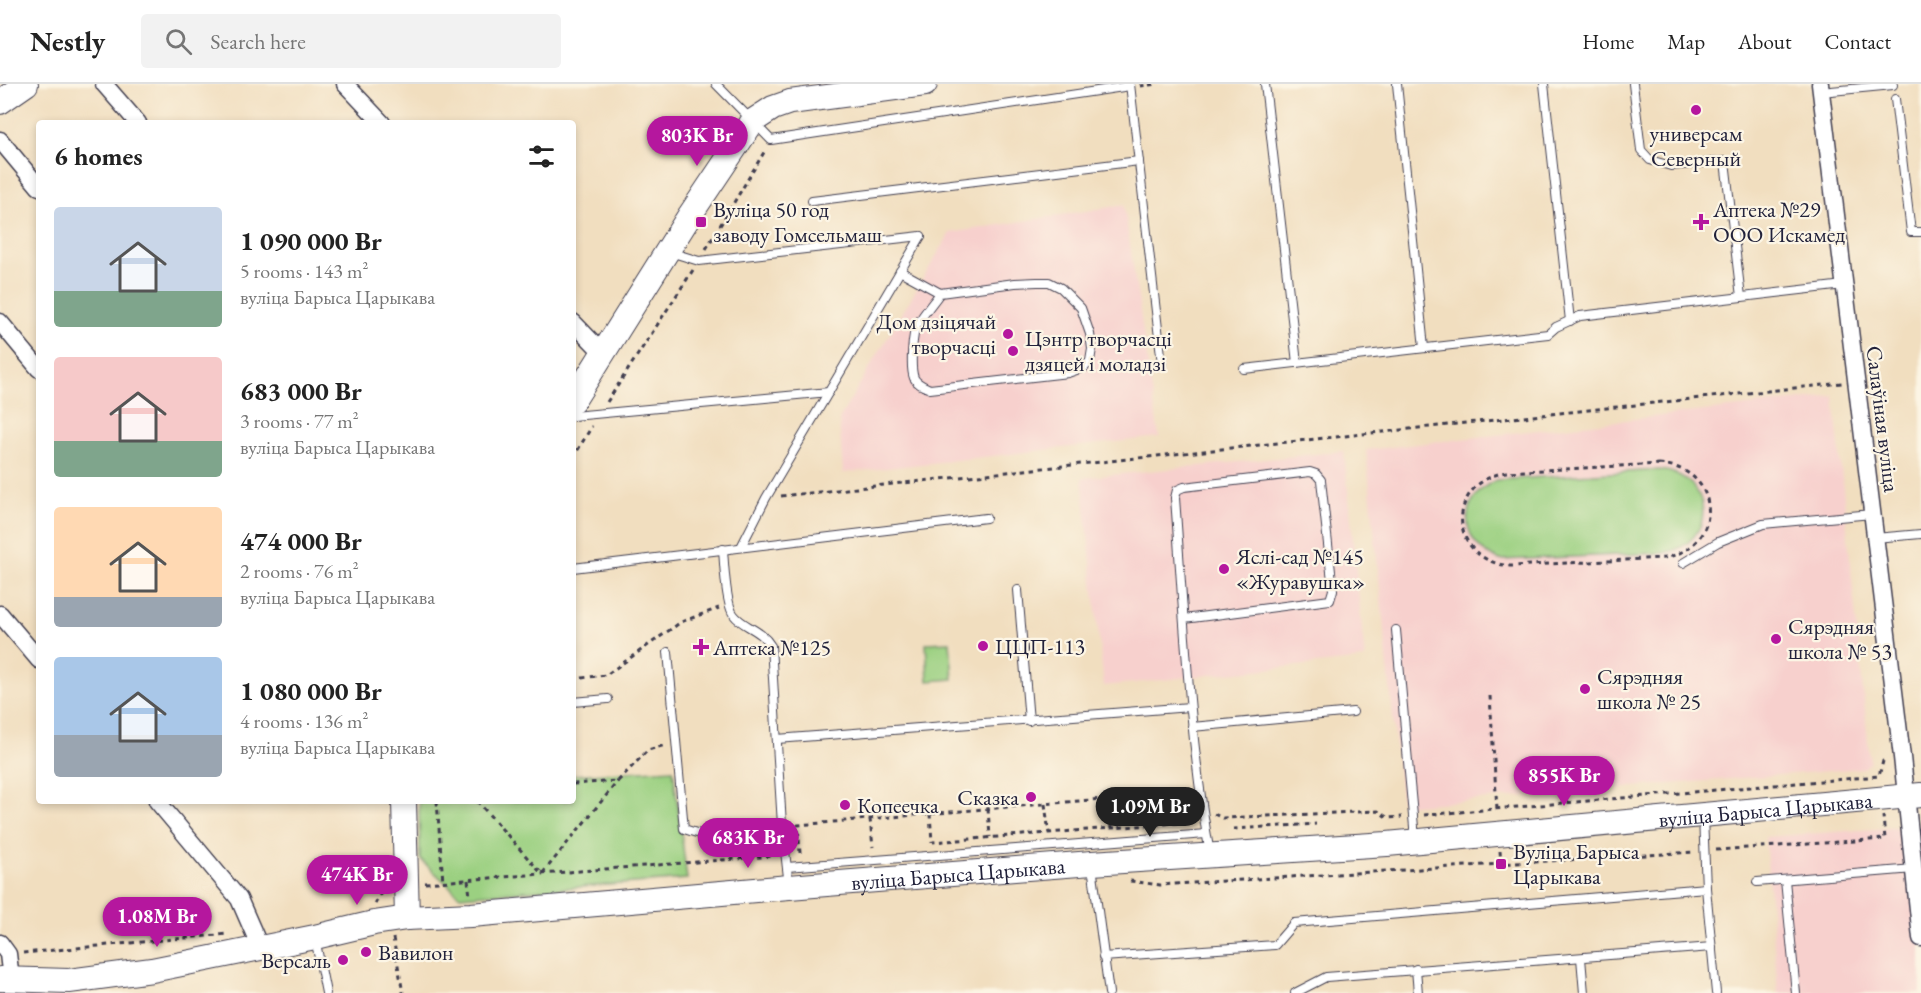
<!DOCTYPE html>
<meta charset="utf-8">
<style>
body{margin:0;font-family:"EB Garamond",serif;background:#f2f2f2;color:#222;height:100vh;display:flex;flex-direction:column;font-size:22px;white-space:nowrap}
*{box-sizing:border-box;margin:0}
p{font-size:20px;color:#767676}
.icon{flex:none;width:33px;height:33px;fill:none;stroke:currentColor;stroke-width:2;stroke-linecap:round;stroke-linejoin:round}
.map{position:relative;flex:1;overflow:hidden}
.details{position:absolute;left:36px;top:36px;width:540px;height:684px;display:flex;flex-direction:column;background:#fff;border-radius:6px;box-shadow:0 3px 9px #0003}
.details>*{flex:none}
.price{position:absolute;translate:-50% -51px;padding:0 14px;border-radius:21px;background:#b5179e;color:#fff;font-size:20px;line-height:39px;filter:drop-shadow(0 2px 3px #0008)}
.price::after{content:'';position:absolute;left:50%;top:36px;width:18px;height:14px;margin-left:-9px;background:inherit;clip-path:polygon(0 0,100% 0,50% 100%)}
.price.active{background:#222;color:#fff}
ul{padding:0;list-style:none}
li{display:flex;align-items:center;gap:18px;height:150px;padding:0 18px}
li span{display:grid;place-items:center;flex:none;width:168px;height:120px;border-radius:6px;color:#555}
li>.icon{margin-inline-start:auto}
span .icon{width:72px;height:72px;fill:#fffc;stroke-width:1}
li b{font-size:26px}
h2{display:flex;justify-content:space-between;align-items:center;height:72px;padding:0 18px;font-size:26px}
header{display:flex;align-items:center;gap:36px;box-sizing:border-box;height:84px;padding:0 30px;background:#fff;border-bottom:2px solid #e0e0e0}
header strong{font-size:28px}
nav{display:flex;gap:33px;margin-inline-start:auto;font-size:21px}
.search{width:420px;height:54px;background:#f2f2f2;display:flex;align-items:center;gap:15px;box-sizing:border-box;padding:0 21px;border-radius:6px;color:#767676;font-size:22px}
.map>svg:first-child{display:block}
.built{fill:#f7d0cd}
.green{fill:#9bd081;stroke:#5e795e;stroke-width:1.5}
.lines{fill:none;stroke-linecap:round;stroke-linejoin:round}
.lane-casing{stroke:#413e4f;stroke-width:10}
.street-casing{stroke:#413e4f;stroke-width:19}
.secondary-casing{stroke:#413e4f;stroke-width:26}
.path{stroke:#413e4f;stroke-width:3;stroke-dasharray:4.5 4.5;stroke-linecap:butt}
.lane{stroke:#fff;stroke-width:8}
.street{stroke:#fff;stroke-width:16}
.secondary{stroke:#fff;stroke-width:24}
.poi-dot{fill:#b5179e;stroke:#fcf5e5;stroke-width:2}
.labels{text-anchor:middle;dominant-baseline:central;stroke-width:4.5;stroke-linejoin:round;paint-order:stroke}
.poi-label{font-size:22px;fill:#22223b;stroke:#fcf5e5;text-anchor:start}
.street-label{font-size:22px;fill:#22223b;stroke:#fcf5e5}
</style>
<header>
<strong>Nestly</strong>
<div class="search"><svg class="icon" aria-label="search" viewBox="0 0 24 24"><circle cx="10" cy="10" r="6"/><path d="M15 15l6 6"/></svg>Search here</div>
<nav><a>Home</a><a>Map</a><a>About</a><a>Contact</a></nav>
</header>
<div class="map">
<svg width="1921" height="909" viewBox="0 0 1921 909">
<rect width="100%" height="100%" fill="#fcf5e5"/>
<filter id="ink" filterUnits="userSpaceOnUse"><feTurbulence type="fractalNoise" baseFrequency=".0167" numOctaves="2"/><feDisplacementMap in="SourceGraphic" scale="12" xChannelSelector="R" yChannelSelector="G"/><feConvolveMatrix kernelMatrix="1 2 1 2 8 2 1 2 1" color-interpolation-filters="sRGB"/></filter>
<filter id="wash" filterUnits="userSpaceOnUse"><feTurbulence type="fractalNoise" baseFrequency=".008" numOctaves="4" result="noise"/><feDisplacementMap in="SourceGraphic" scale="24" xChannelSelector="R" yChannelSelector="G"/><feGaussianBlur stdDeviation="1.35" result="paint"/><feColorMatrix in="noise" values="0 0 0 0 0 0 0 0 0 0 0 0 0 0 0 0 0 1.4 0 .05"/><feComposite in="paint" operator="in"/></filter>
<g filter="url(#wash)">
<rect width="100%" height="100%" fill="#f1debf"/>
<!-- built -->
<g class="built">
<path d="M1124 121 1159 353 843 389 839 335 950 149Z"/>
<path d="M1834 312 1870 678 1864 684 1402 722 1366 366Z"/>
<path d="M1344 367 1365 575 1104 602 1082 394Z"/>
<path d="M1917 742 1921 771V909H1778L1765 753Z"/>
</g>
<!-- green -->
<g class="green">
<path d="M1659 386C1715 391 1718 459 1664 469L1500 476C1459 461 1456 415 1496 396Z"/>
<path d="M950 558 953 595 928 597 926 559Z"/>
<path d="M673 685 687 795 460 812 420 775 419 717H573V691Z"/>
</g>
</g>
<g filter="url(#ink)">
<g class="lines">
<!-- lane casing -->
<g class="lane-casing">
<g id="lane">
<path d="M716 0 771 56 1130 2"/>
<path d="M1130 0 1162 280"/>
<path d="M1265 0 1297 279"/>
<path d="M1397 0 1424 264"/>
<path d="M1544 0 1570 237"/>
<path d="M1633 0 1641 66 1650 76 1671 82 1725 77 1741 213"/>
<path d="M1821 8 1893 1"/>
<path d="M1895 15 1911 148H1921"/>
<path d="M812 117 1139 77"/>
<path d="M670 168 699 177 921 152"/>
<path d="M900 187 940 209 1015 199 1037 198H1049L1061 204 1081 224 1090 250 1092 265 1090 277 1085 283 1068 289 930 305C923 302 917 300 914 294 910 284 912 250 917 241 923 230 933 219 940 209"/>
<path d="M1244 285 1548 250 1556 243 1580 232 1844 201"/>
<path d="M573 332 829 308"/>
<path d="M1875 454 1921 450"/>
<path d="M741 463 766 414 921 152"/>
<path d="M723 465C724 479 726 522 734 531 743 543 761 545 771 562L782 741 789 802"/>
<path d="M1683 479 1718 458 1763 440 1872 430"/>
<path d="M573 484 986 434"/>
<path d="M1018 506 1029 637"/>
<path d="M1184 535 1330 516 1333 506 1321 396 1316 390 1310 388 1184 403 1177 406 1175 414C1184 533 1189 653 1210 770"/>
<path d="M1396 546 1415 754"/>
<path d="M668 568 684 745 703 751 782 741"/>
<path d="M573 618 608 615"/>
<path d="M1192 643 1353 628"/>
<path d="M777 655 1190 623"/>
<path d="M1703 733 1706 804 1716 909"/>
<path d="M1092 782 1109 909"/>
<path d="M787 783 1206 750"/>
<path d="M1785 796 1796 909"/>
<path d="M1757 798 1914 785"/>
<path d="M315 854 326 909"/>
<path d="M1103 873 1275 861 1294 839 1706 804"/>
<path d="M1581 874 1584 909"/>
<path d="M1416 885 1418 909"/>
<path d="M1295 909 1326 893 1712 863"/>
</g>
</g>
<!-- street casing -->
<g class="street-casing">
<g id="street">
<path d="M104 0 138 39"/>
<path d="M345 0 382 39"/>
<path d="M1820 0 1902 673 1921 854"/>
<path d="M0 56 39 103"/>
<path d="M0 238 39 285"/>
<path d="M573 238 603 269"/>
<path d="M0 530 39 576"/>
<path d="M157 717 239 815 260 863"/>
<path d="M0 859 8 870 11 895"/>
</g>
</g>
<!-- secondary casing -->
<g class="secondary-casing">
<g id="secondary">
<path d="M0 18 26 0"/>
<path d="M573 317 690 131 753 37 773 24 790 18 925 0"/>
<path d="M404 717 407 834"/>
<path id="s1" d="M0 895 69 897 152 886 315 853 374 839 407 834 471 831 789 803 1092 779 1387 760 1921 711"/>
</g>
</g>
<!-- path -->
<g class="path">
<path d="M1140 2 1157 0"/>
<path d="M706 165 766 65"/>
<path d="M607 318 693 186"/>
<path d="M573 374 592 342"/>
<path d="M1659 380C1722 384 1726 462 1664 474L1511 482C1448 477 1444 400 1506 388Z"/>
<path d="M781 412 1842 299"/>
<path d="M573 595 606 591 681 538 719 524"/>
<path d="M1490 612 1497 725"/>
<path d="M573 700 618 697 648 666 665 661"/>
<path d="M1172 709 1192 720"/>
<path d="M1106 715 1111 744"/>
<path d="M437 717 443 798"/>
<path d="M477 717 542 790 618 697"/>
<path d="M1045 720 1049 749"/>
<path d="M988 725 990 753"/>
<path d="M930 730 932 758"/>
<path d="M1214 730 1223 734 1378 727 1388 734 1402 733"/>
<path d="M1424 731 1879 692 1883 677 1887 676"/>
<path d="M870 735 873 763"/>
<path d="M1177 738 1192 730"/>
<path d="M1233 745 1316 740"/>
<path d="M1716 766 1885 755 1883 732"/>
<path d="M1500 767 1501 780"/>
<path d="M800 769 798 741 1172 709 1176 739 933 758"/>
<path d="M468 796 470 812"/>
<path d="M1130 797 1160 801 1695 768"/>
<path d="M425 799 774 772"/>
<path d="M375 820 384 803H388"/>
<path d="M393 854 403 909"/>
<path d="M23 869 228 850"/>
</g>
<!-- lane -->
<use href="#lane" class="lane"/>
<!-- street -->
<use href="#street" class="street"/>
<!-- secondary -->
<use href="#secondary" class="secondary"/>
</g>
</g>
<!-- markers -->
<g class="poi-dot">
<circle cx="1696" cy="26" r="6"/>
<rect x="695" y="132" width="12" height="12" rx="3"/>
<path d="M1698 129h6v6h6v6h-6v6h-6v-6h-6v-6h6z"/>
<circle cx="1008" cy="250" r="6"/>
<circle cx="1013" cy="267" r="6"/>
<circle cx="1224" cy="485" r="6"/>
<circle cx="1776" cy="555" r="6"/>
<circle cx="983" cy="562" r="6"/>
<path d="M698 554h6v6h6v6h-6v6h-6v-6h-6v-6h6z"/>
<circle cx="1585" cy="605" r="6"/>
<circle cx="1031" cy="713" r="6"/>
<circle cx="845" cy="721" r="6"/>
<rect x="1495" y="774" width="12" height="12" rx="3"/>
<circle cx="366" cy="868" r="6"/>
<circle cx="343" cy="876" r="6"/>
</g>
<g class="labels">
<!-- poi labels -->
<g class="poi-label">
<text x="1696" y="49" text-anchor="middle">универсам<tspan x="1696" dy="25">Северный</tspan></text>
<text x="713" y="125">Вуліца 50 год<tspan x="713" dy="25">заводу Гомсельмаш</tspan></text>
<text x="1713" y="125">Аптека №29<tspan x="1713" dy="25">ООО Искамед</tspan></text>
<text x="996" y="237" text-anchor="end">Дом дзіцячай<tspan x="996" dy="25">творчасці</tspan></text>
<text x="1025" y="254">Цэнтр творчасці<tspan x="1025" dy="25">дзяцей і моладзі</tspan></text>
<text x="1236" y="472">Яслі-сад №145<tspan x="1236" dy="25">«Журавушка»</tspan></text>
<text x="1788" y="542">Сярэдняя<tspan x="1788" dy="25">школа № 53</tspan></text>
<text x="995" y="562">ЦЦП-113</text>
<text x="713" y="563">Аптека №125</text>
<text x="1597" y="592">Сярэдняя<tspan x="1597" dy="25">школа № 25</tspan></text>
<text x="1019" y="713" text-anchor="end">Сказка</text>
<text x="857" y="721">Копеечка</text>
<text x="1513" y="767">Вуліца Барыса<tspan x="1513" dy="25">Царыкава</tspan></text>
<text x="378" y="868">Вавилон</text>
<text x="331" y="876" text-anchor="end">Версаль</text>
</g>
<!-- street labels -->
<g class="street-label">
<text transform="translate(1883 335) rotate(83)">Салаўіная вуліца</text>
<text stroke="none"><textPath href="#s1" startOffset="1776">вуліца Барыса Царыкава</textPath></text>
<text stroke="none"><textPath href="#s1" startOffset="966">вуліца Барыса Царыкава</textPath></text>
</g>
</g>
</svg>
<b class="price" style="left:697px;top:83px">803K Br</b>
<b class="price" style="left:1564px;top:723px">855K Br</b>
<b class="price active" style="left:1150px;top:754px">1.09M Br</b>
<b class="price" style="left:748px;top:785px">683K Br</b>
<b class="price" style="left:357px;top:822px">474K Br</b>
<b class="price" style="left:157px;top:864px">1.08M Br</b>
<section class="details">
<h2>6 homes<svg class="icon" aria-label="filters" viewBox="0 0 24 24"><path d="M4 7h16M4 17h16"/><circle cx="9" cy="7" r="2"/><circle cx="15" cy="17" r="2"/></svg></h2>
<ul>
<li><span style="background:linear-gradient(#c9d6e8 70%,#7fa58c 0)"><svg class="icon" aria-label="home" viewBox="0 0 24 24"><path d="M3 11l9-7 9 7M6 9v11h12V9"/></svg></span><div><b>1 090 000 Br</b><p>5 rooms · 143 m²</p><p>вуліца Барыса Царыкава</p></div></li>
<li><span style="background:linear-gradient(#f6c9c9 70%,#7fa58c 0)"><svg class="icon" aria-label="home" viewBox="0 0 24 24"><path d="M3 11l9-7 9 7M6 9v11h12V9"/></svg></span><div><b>683 000 Br</b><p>3 rooms · 77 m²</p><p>вуліца Барыса Царыкава</p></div></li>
<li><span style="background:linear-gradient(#ffd9b3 75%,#9aa5b1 0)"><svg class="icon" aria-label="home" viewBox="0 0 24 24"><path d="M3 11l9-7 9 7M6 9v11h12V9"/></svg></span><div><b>474 000 Br</b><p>2 rooms · 76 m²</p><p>вуліца Барыса Царыкава</p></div></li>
<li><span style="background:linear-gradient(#a9c7e8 65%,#9aa5b1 0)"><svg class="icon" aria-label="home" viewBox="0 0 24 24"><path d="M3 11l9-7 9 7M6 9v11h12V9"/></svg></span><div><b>1 080 000 Br</b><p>4 rooms · 136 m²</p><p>вуліца Барыса Царыкава</p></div></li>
</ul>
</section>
</div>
